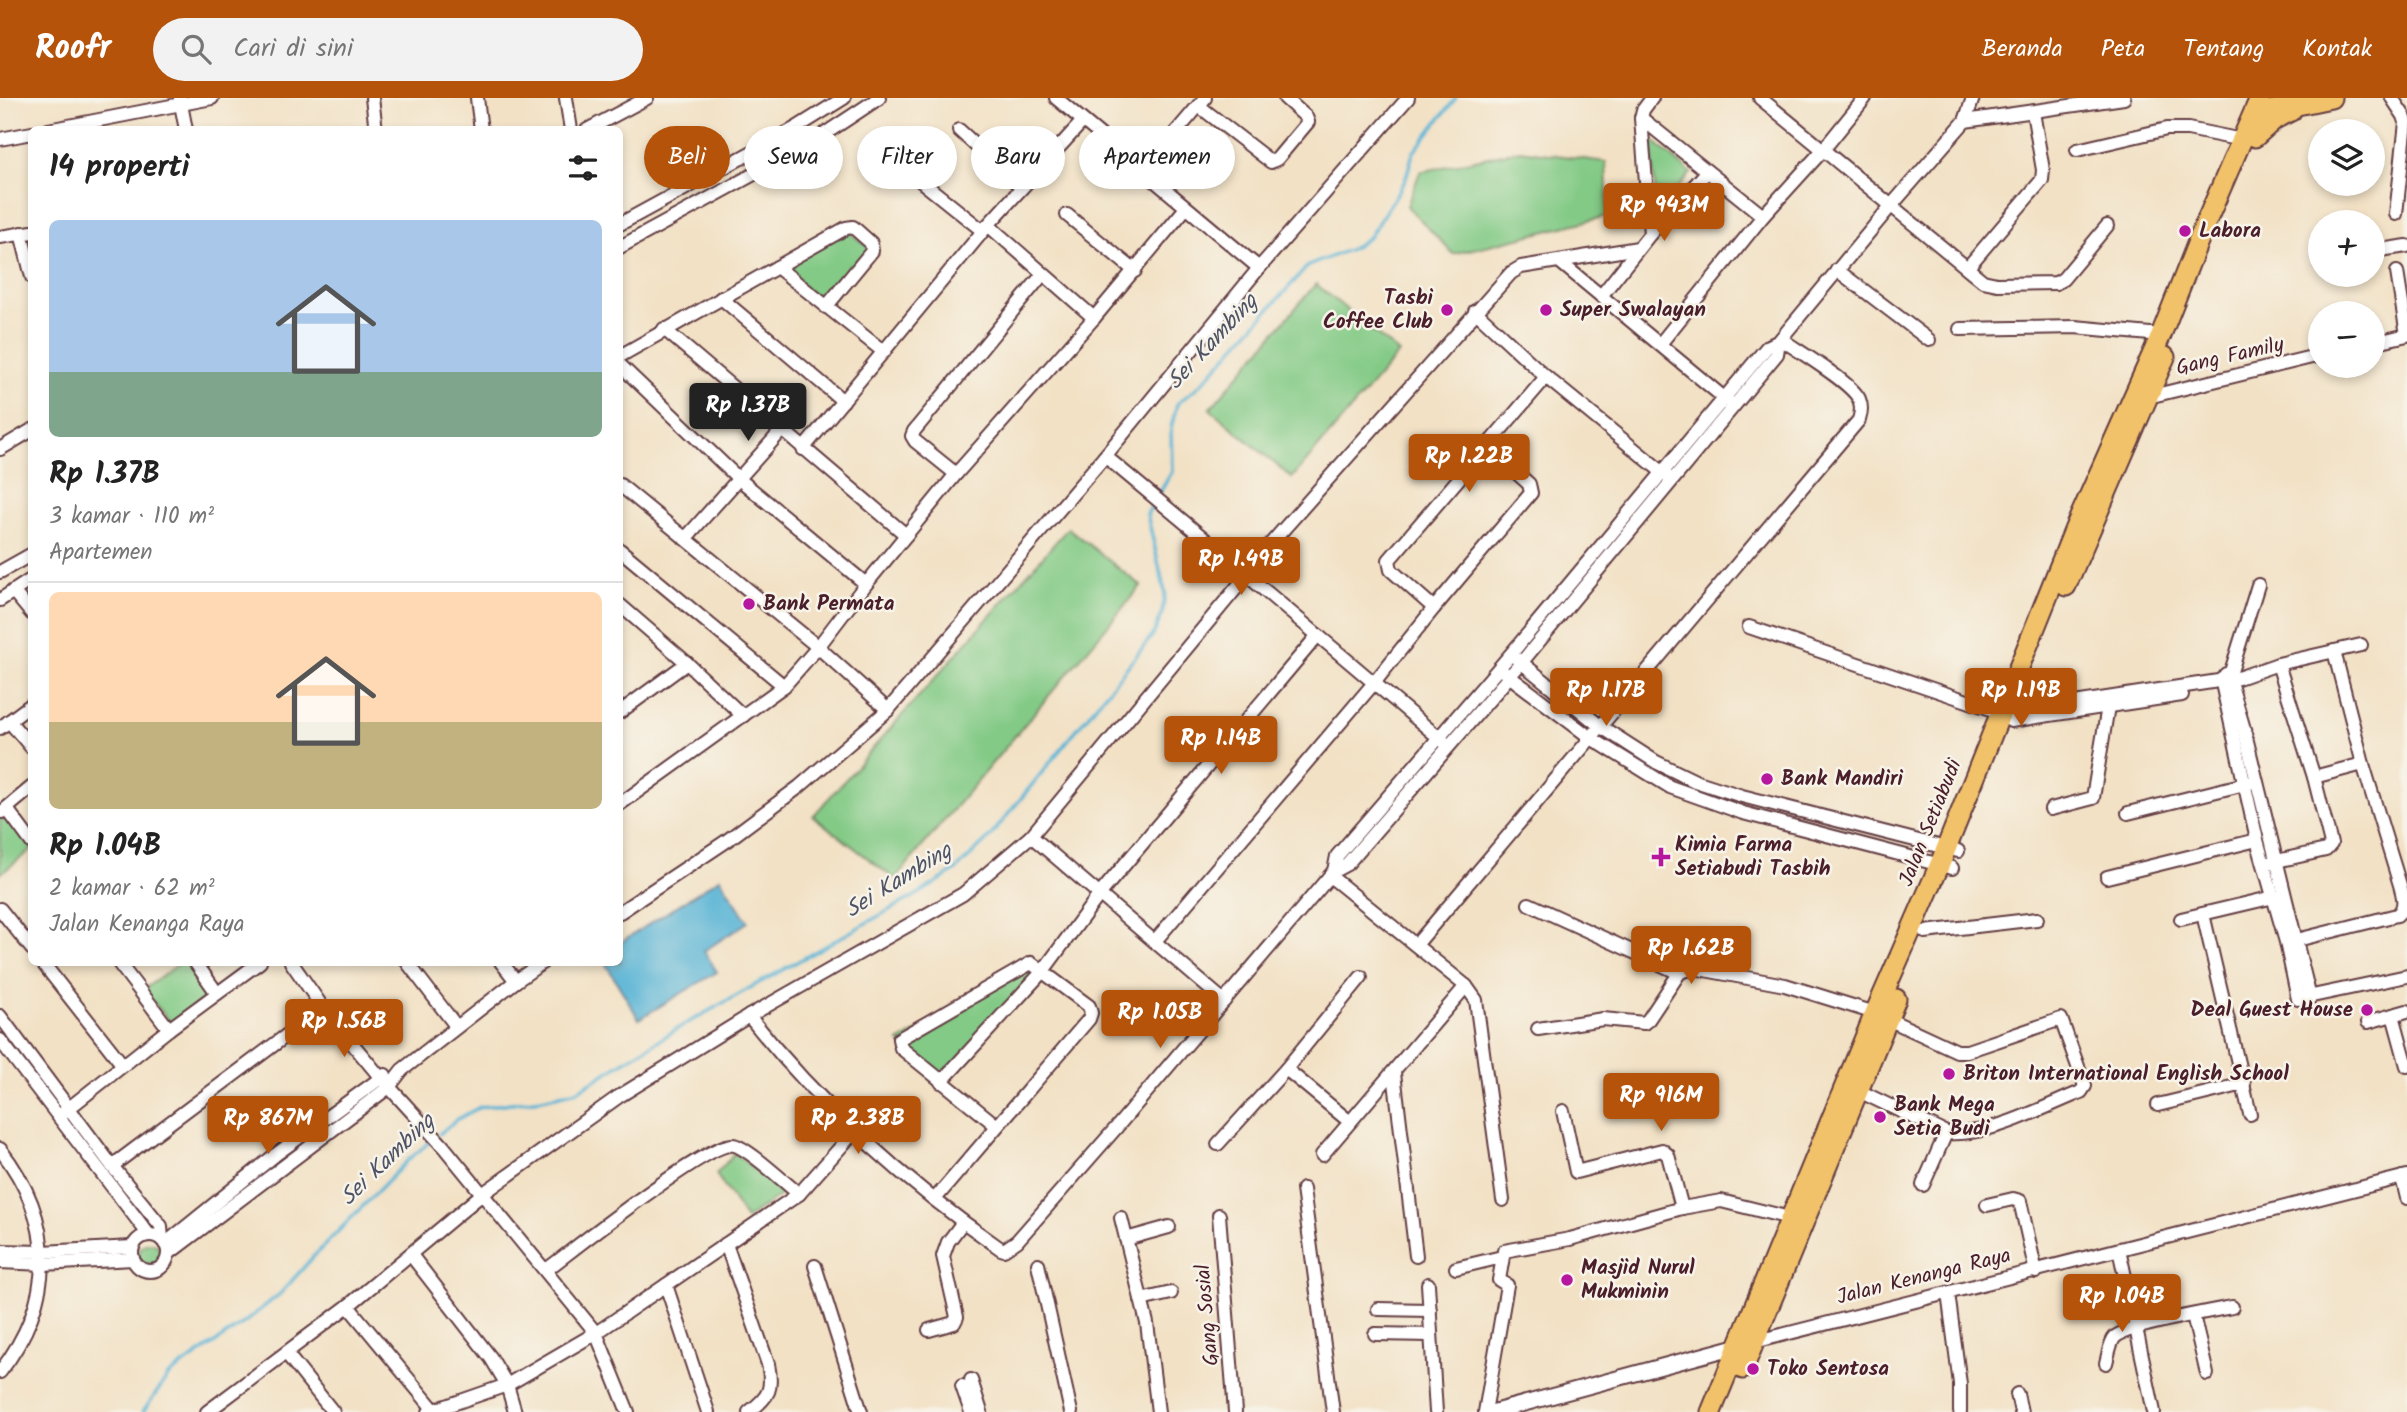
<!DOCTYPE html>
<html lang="id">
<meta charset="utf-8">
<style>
body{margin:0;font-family:Kalam,sans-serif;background:#f2f2f2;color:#222;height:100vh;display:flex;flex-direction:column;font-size:26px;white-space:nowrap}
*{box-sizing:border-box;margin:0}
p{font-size:23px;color:#767676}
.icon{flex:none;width:38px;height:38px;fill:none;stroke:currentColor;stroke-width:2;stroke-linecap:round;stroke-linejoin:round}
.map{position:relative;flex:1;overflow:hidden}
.details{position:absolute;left:28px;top:28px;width:595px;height:840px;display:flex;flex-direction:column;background:#fff;border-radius:10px;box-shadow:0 4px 10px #0003}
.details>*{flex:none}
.hud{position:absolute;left:644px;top:28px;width:665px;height:63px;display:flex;gap:14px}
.controls{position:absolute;left:2308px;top:21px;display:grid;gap:14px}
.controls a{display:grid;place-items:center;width:77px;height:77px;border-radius:50%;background:#fff;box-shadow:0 4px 10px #0003;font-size:35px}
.price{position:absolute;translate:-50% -60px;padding:0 16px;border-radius:7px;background:#b45309;color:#fff;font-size:23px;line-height:46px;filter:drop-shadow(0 2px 4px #0008)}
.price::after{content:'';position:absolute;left:50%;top:42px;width:21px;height:16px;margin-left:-10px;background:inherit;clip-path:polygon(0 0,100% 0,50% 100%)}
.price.active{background:#222;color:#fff}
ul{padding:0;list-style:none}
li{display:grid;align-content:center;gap:14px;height:371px;padding:0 21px}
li+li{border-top:2px solid #e0e0e0}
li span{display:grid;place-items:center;height:217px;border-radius:10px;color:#555}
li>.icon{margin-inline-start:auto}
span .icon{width:126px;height:126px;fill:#fffc;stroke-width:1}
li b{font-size:30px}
h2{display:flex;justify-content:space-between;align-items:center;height:84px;padding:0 21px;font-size:30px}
.tag{padding:0 24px;border-radius:32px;background:#fff;box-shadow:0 4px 10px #0003;font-size:24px;line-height:63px}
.tag.active{background:#b45309;color:#fff}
header{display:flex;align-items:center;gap:42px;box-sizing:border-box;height:98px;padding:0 35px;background:#b45309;color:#fff}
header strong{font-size:33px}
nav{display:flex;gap:38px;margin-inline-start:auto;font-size:24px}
.search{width:490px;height:63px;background:#f2f2f2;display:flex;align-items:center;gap:18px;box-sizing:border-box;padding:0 24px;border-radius:38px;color:#767676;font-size:26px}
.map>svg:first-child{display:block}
.green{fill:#83ca86;stroke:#667458;stroke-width:2}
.water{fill:#57b3d5;stroke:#506980;stroke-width:2}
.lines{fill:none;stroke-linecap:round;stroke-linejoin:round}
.stream{stroke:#57b3d5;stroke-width:3.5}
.minor-casing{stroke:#633c42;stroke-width:16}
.tertiary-casing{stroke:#633c42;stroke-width:18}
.primary-casing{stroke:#633c42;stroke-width:23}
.minor{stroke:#fff;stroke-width:12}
.tertiary{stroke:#fff;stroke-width:14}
.primary{stroke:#f2c26a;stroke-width:19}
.poi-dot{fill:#b5179e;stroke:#f7f3e8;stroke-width:2.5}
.labels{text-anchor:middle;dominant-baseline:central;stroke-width:5;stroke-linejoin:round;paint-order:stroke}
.poi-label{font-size:21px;font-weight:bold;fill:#4a1f2b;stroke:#f7f3e8;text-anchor:start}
.street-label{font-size:21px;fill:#4a1f2b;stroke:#f7f3e8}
.water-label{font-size:23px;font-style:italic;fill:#4f5366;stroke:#f7f3e8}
</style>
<header>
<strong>Roofr</strong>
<div class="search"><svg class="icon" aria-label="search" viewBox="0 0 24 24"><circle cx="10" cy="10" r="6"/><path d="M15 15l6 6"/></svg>Cari di sini</div>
<nav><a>Beranda</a><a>Peta</a><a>Tentang</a><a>Kontak</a></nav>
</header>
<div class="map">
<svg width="2407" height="1314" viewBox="0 0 2407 1314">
<rect width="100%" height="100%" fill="#f7f3e8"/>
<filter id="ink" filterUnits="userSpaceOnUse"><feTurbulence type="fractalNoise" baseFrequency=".0143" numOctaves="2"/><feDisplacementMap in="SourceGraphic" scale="14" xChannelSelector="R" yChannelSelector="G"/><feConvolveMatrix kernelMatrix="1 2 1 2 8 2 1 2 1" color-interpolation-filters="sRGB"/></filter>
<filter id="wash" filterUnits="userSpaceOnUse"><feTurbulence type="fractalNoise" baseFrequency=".00686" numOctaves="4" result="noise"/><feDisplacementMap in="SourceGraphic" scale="28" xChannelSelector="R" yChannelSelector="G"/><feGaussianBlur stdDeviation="1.57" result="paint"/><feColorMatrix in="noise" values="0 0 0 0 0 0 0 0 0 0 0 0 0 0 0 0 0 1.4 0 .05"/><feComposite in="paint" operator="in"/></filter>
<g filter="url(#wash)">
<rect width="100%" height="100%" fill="#f2e1c5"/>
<!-- green -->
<g class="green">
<path d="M1651 41 1691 75 1657 114Z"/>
<path d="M1520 52 1606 64 1608 118 1453 156 1407 108 1420 74Z"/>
<path d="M847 132 871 152 827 207 777 169Z"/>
<path d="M1316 186 1399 255 1292 380 1210 311Z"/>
<path d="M1068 430 1141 488 895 781 813 718Z"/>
<path d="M9 715 31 747V752L0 776V722Z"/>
<path d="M191 864 212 894 172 926 143 892 180 865Z"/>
<path d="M1034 867 1042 874 941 980 899 944Z"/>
<path d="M735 1055 782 1096 746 1121 716 1076Z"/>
<circle cx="150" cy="1156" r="11"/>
</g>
<!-- water -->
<path class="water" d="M720 780 748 824 704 853 717 874 639 921 605 865 620 864V845Z"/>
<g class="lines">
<!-- stream -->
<g class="stream">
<path d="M439 1036 456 1022 480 1009 542 1001 577 993 682 928 920 795 956 772 989 740 1153 537 1162 516 1165 494 1147 416 1172 374 1171 330 1177 306 1201 286 1308 168 1353 150 1369 139 1405 83 1413 55 1456 0"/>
<path d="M143 1314 169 1277 245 1224 281 1195 313 1159 408 1062 433 1041"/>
</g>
</g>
</g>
<g filter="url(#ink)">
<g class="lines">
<!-- minor casing -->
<g class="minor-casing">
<g id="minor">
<path d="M372 0 376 32"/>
<path d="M477 0 481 32"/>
<path d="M566 0 571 32"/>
<path d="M1056 0 1259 170"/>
<path d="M1760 0 1983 183 1997 186 2056 185 2063 181 2107 128"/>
<path d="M2392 0 2404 18 2406 24 2396 116"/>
<path d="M180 1 186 32"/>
<path d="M1199 8 1271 64 1277 61 1308 24 1306 19 1285 0"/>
<path d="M1641 20 1763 118"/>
<path d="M1965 23 1973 0"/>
<path d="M48 32 212 0"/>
<path d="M587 32 647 0"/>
<path d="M959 32 1021 89"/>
<path d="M0 41 32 35"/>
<path d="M2077 52 2167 31H2188L2242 42"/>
<path d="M897 64 983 133"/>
<path d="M1143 73 1205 0"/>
<path d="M1067 117 1135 173"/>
<path d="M620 126 796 30 844 0"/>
<path d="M988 127 1094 220"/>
<path d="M21 135 32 179"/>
<path d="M1650 136 1641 20 1643 12 1652 0"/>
<path d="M0 139 32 134"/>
<path d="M620 149 811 45 879 0"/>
<path d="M2373 153 2407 148"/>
<path d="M1560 164 1729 304"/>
<path d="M777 169 884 254"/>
<path d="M1968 169 2042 82 2043 72 2033 14"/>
<path d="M1837 172 1929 242"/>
<path d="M1601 198 1650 136 1707 74"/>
<path d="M721 200 843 303"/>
<path d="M1475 213 1546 279 1667 378"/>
<path d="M664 231 906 437"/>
<path d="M1960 231 2075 229 2161 237"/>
<path d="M2373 245 2407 237 2397 174"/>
<path d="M1660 246 1763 118 1823 52 1865 0"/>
<path d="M620 258 846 130 853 129 871 145 872 153 826 209"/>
<path d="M620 267 739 381 866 486"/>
<path d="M2148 299 2320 257"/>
<path d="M0 351 32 332"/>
<path d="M803 351 988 127 1082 24"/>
<path d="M1105 358 1237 468"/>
<path d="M956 376 915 343 912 338 914 333 1043 176"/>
<path d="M620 387 818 549 888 612"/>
<path d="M685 441 782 332"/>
<path d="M620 452 784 588"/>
<path d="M1250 469 1511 175 1521 169 1638 150"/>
<path d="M0 474 32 456"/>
<path d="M1250 480 1444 644"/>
<path d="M2258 487 2229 580 2244 631 2310 900"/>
<path d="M13 493 32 516"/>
<path d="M0 502 32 481"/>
<path d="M620 507 687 565 743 618"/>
<path d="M1434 510 1391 472 1389 462 1546 279"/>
<path d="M1749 529 1994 612 2015 614 2238 580 2278 566 2361 547"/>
<path d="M1517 561 1600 628 1656 664 1695 683 1742 698 1958 753"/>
<path d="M1505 575 1591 640 1670 689 1743 715 1952 770"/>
<path d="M2226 576 2222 581 2223 590 2257 742 2286 844 2298 901 2407 878"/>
<path d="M1996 613 2011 623 2182 597"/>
<path d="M620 614 687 565"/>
<path d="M9 623 32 650"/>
<path d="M0 630 32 606"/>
<path d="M2314 679 2363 666 2334 553"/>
<path d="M620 706 784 588 818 549 866 486 956 376 1094 220 1185 111"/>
<path d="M7 711 32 745"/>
<path d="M2051 711 2093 700 2109 602"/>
<path d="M2 714 32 689"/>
<path d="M2128 715 2253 684"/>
<path d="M1031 738 1224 903"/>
<path d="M2268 765 2326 752 2331 746 2314 679 2278 566"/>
<path d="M1334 773 1337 758 1511 556 1767 249 1779 243 1890 109 1965 23 2124 0"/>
<path d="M1330 778 1466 888 1476 902 1503 1102"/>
<path d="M2107 779 2257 742"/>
<path d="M1529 806 1675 873 1680 874 1694 870 1785 887 1875 915 1957 953H1967L2061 921 2085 988 2081 994C2041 1010 1989 1039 1946 1035L1859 993"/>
<path d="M0 811 32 851"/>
<path d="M620 814 725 744 799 689 888 612 1105 358 1259 170 1408 0"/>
<path d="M2203 816 2250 1016"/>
<path d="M2181 821 2274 799"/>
<path d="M1925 834 2037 821"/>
<path d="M1155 843 1374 585 1434 510 1531 395 1529 386 1488 349"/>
<path d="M2289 844 2397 817C2407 809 2403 798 2400 787L2363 666"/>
<path d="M1416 847 1859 322C1861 316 1862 308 1859 301 1851 284 1798 253 1781 241"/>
<path d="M42 864 122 966"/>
<path d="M118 864 169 931"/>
<path d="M195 864 217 895"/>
<path d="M291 864 323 910 380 979 443 1048 596 1235 628 1314"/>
<path d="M407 864 456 928"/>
<path d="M501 864 516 883"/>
<path d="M2393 917 2407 968"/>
<path d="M0 918 112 1068 161 1128 162 1142"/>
<path d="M749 918C820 1008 906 1085 1001 1151L1004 1152 1017 1143 1116 1030 1334 773 1347 766 1521 565 1777 256 1779 243"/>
<path d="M2368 924 2407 913"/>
<path d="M1538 931 1603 921 1644 925 1648 922 1680 874"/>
<path d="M0 942 149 1137"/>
<path d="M1394 975 1416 1158"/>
<path d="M941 984 1043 873 1099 797 1318 537"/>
<path d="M2158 1007 2244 986"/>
<path d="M1563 1013 1576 1074 1662 1052 1668 1057 1682 1110"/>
<path d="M59 1018 169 931 260 864"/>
<path d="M1350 1024 1286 971 1361 879"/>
<path d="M1218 1046 1286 971"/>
<path d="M0 1051C56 1123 56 1201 0 1274"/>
<path d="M1322 1057 1466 888"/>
<path d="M112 1068 323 910"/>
<path d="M2402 1079 2407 1100"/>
<path d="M1923 1087 1946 1035"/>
<path d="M1303 1091 1333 1314"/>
<path d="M935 1101 1089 921 1091 915 1089 908 1031 865 899 941 901 950 997 1028"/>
<path d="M1987 1107 2013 1101 2020 1103 2036 1174"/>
<path d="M1219 1117 1235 1314"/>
<path d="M1121 1120 1147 1225 1158 1314"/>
<circle cx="150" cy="1155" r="18"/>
<path d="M1126 1141 1169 1129"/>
<path d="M165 1146 275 1057 385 977"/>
<path d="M726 1146 768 1266C773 1291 770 1298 749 1314"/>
<path d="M2119 1151 2154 1314"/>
<path d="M0 1153 43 1154 132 1149"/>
<path d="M168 1156 389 989 402 972 516 883 543 864"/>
<path d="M411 1157 491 1260 507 1287 515 1314"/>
<path d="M0 1164 43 1166 133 1161"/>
<path d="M1038 1166 1071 1314"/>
<path d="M815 1168 861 1314"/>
<path d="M1456 1170 1502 1159"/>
<path d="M546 1172C573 1152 710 1042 734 1047 748 1050 785 1085 799 1096"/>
<path d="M1428 1186 1436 1314"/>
<path d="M666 1187 708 1314"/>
<path d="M1948 1195 1960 1286V1314"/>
<path d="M1141 1202 1171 1195"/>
<path d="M348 1208 435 1313"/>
<path d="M1378 1211 1430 1212"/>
<path d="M2193 1217 2207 1276"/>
<path d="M929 1232 954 1225 957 1219 943 1158 948 1144 963 1124"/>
<path d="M1375 1236 1431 1237"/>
<path d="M1754 1244 2407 1078"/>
<path d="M286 1255 333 1314"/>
<path d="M2106 1265C2108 1258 2110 1244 2115 1239 2127 1228 2211 1213 2232 1209"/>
<path d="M971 1282 981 1314"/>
<path d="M962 1288 971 1314"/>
<path d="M2017 1296 2021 1314"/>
<path d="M207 1314 348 1208 481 1097 618 999 749 918 963 796 1031 738 1243 482"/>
<path d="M429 1314 507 1287 596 1235 799 1096 854 1034"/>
<path d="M1485 1314 1507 1187 1499 1182 1504 1153 1570 1141 1682 1110 1721 1103 1790 1120"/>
</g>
</g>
<!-- tertiary casing -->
<g class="tertiary-casing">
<path id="tertiary" d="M1493 1314 1745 1246"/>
</g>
<!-- primary casing -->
<g class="primary-casing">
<g id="primary">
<path d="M2254 16 2331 0"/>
<path d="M2255 39 2275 21 2291 13"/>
<path d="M2066 488 2165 259"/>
<path d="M1743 1271 1896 901"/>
<path d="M1711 1314 1875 915 1940 766 2075 430 2161 237 2203 131 2260 0"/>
</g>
</g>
<!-- minor -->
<use href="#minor" class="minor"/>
<!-- tertiary -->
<use href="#tertiary" class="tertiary"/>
<!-- primary -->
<use href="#primary" class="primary"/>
</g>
</g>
<!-- markers -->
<g class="poi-dot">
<circle cx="2185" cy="133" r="7"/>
<circle cx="1447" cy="212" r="7"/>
<circle cx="1546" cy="212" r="7"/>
<circle cx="749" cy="506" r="7"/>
<circle cx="1767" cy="681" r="7"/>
<path d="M1657.5 748.5h7v7h7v7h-7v7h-7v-7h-7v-7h7z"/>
<circle cx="2367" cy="912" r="7"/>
<circle cx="1949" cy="976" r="7"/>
<circle cx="1880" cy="1019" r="7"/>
<circle cx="1567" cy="1182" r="7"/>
<circle cx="1753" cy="1271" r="7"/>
</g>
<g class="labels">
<!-- poi labels -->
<g class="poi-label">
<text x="2199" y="133">Labora</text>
<text x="1433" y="200" text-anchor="end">Tasbi<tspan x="1433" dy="24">Coffee Club</tspan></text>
<text x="1560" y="212">Super Swalayan</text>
<text x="763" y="506">Bank Permata</text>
<text x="1781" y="681">Bank Mandiri</text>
<text x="1675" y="747">Kimia Farma<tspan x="1675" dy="24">Setiabudi Tasbih</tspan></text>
<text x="2353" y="912" text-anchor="end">Deal Guest House</text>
<text x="1963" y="976">Briton International English School</text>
<text x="1894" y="1007">Bank Mega<tspan x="1894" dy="24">Setia Budi</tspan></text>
<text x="1581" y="1170">Masjid Nurul<tspan x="1581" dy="24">Mukminin</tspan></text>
<text x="1767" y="1271">Toko Sentosa</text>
</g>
<!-- street labels -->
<g class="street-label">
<text transform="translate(2230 259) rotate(-13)">Gang Family</text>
<text transform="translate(1931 725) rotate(-68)">Jalan Setiabudi</text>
<text transform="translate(1924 1179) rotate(-14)">Jalan Kenanga Raya</text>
<text transform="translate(1208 1217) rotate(-95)">Gang Sosial</text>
</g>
<!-- water labels -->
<g class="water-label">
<text transform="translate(1213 244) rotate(-47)">Sei Kambing</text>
<text transform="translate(899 783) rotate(-32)">Sei Kambing</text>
<text transform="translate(388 1062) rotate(-44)">Sei Kambing</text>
</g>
</g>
</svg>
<div class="controls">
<a><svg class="icon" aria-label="layers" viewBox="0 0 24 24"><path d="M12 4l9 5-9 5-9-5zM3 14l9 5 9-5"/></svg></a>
<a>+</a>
<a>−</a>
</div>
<b class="price" style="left:1664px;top:145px">Rp 943M</b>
<b class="price active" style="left:748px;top:345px">Rp 1.37B</b>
<b class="price" style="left:1469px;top:396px">Rp 1.22B</b>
<b class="price" style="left:1241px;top:499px">Rp 1.49B</b>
<b class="price" style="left:1606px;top:630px">Rp 1.17B</b>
<b class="price" style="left:2021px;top:630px">Rp 1.19B</b>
<b class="price" style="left:1221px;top:678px">Rp 1.14B</b>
<b class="price" style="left:1691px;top:888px">Rp 1.62B</b>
<b class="price" style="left:1160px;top:952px">Rp 1.05B</b>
<b class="price" style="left:344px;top:961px">Rp 1.56B</b>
<b class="price" style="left:1661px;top:1035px">Rp 916M</b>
<b class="price" style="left:268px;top:1058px">Rp 867M</b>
<b class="price" style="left:858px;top:1058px">Rp 2.38B</b>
<b class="price" style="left:2122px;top:1236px">Rp 1.04B</b>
<div class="hud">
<a class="tag active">Beli</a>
<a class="tag">Sewa</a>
<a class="tag">Filter</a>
<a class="tag">Baru</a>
<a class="tag">Apartemen</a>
</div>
<section class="details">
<h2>14 properti<svg class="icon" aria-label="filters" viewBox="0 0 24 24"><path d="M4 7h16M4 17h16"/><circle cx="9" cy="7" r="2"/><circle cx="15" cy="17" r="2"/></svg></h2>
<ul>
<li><span style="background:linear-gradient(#a9c7e8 70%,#7fa58c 0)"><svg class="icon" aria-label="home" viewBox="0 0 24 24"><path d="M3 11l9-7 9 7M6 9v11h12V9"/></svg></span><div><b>Rp 1.37B</b><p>3 kamar · 110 m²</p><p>Apartemen</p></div></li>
<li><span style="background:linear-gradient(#ffd9b3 60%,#c2b280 0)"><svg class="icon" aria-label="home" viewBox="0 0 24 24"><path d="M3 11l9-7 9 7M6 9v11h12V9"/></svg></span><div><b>Rp 1.04B</b><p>2 kamar · 62 m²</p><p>Jalan Kenanga Raya</p></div></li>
</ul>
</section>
</div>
